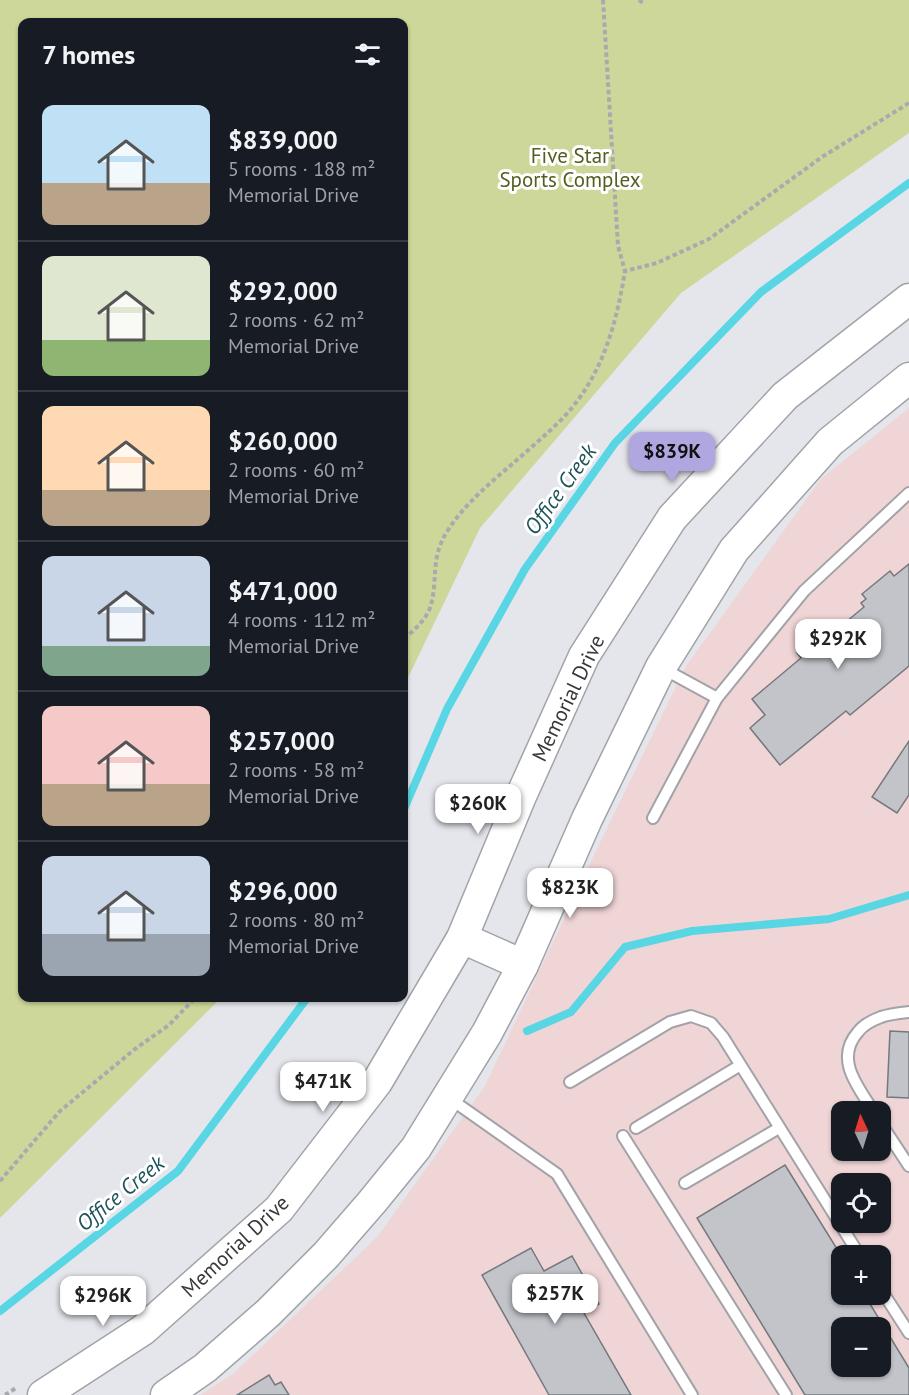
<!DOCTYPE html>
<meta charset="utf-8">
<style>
body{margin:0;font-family:"PT Sans",sans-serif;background:#20242c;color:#f1f3f6;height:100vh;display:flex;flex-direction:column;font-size:22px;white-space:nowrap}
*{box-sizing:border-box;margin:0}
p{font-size:20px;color:#9ea1a6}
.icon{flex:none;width:33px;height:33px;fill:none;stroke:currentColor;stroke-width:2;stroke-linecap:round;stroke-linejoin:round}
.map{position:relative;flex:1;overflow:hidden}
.side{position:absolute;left:18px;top:18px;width:390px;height:984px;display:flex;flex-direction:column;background:#171b24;border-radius:12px;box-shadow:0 2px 4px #0004}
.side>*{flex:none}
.needle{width:39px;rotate:356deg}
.fabs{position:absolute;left:831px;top:1101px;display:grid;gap:12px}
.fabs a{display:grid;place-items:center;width:60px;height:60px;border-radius:12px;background:#171b24;box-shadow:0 2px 4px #0004;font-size:30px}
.price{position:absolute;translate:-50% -51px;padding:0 14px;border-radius:12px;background:#fff;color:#222;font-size:20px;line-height:39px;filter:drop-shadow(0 2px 3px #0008)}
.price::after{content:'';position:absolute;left:50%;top:36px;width:18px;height:14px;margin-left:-9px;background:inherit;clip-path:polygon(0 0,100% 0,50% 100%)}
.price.current{background:#b1a7e0;color:#111}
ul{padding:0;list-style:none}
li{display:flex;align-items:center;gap:18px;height:150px;padding:0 24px}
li+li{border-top:2px solid #363941}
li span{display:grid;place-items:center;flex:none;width:168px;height:120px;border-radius:12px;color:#555}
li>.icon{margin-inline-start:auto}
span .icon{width:72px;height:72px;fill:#fffc;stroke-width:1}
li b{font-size:26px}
h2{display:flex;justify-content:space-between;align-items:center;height:72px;padding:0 24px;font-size:26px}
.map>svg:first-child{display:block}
.commercial{fill:#f0d5d6;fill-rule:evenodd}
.green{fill:#cdd799}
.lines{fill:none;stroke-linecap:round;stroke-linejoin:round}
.stream{stroke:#58d6e4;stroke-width:8}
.building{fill:#c2c4ca;stroke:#75787d;stroke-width:1.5;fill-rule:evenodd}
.lane-casing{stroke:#a1a3a8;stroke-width:14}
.secondary-casing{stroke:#a1a3a8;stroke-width:33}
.path{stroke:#a9aaaf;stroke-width:4;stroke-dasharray:4.5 3;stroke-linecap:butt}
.lane{stroke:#fff;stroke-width:10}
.secondary{stroke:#fff;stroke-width:30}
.labels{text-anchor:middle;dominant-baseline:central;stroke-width:6;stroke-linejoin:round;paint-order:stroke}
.park-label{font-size:21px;fill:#565d1f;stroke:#fff}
.street-label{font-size:21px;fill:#38393c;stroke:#fff}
.water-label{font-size:22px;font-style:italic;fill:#1c5258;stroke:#fff}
</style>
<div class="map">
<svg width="909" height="1395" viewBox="0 0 909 1395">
<rect width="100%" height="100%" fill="#e4e6ec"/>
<!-- commercial -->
<path class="commercial" d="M909 408V1395H200L233 1374 378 1236 485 1086 595 853 686 666 821 479ZM842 1112H880V1150H842ZM842 1184H880V1222H842ZM842 1256H880V1294H842ZM842 1328H880V1366H842Z"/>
<!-- green -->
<path class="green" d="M0 0H909V133L681 293 480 528 404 686V22H22V998H221L0 1218Z"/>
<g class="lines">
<!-- stream -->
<g class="stream">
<path d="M404 809 447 709 525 569 615 443 761 292 909 183"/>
<path d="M527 1031 571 1012 625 947 692 931 829 919 909 895"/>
<path d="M0 1311 178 1171 307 998"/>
</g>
</g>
<!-- building -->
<g class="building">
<path d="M909 564V666L850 715 846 711 780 765 750 728 765 715 752 699 801 658 797 653 824 630 829 636 864 607 861 603 866 599 862 594 890 571 894 576Z"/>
<path d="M909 741V795L897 813 872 797Z"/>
<path d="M890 1031 909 1032V1098L887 1097Z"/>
<path d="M785 1165 842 1257V1294H864L909 1368V1395H805L697 1218ZM842 1328H880V1366H842Z"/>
<path d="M531 1248 544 1271 572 1256 599 1304 584 1313 631 1395H549L482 1275Z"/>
<path d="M269 1375 275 1385 281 1382 289 1395H237Z"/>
</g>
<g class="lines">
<!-- lane casing -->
<g class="lane-casing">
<g id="lane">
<path d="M662 668 717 698"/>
<path d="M653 818 717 698 804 591 909 493"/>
<path d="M570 1082 670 1022 691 1016 711 1023 723 1037 860 1256"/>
<path d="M449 1098 557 1174 692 1395"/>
<path d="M874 1112C858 1087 834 1059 858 1032 863 1025 873 1020 881 1017 890 1014 900 1013 909 1012"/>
<path d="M880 1122 909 1166"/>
<path d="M636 1128 739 1066"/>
<path d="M623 1136 786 1395"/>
<path d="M685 1183 779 1128"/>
<path d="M880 1288 909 1333"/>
</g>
</g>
<!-- secondary casing -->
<g class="secondary-casing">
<g id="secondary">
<path d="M462 938 523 965"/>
<path d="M43 1395 143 1330 279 1209 377 1082 462 938 521 796 584 656 672 518 785 396 909 299"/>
<path d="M166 1395 205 1368 268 1313 326 1255 372 1202 416 1148 487 1033 523 965 587 819 661 667 734 550 830 442 909 378"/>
</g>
</g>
<!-- path -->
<g class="path">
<path d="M603 0 618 246 625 271"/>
<path d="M639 0 644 4"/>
<path d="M404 639C413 631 425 621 430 608 439 580 429 559 448 530 466 502 494 480 518 459 533 446 548 433 562 419 602 377 616 326 625 271L657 263 709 239 822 157 909 103"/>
<path d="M0 1181 60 1111 135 1049 169 1025 195 998"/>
<path d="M5 1395 16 1388"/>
</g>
<!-- lane -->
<use href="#lane" class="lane"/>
<!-- secondary -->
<use href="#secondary" class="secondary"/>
</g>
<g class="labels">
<!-- park labels -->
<g class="park-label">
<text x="570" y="155">Five Star<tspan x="570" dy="24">Sports Complex</tspan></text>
</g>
<!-- street labels -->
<g class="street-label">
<text transform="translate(568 698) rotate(-64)">Memorial Drive</text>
<text transform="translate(235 1246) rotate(-43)">Memorial Drive</text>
</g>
<!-- water labels -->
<g class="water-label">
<text transform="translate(560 489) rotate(-54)">Office Creek</text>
<text transform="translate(120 1193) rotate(-39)">Office Creek</text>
</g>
</g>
</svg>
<div class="fabs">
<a><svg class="needle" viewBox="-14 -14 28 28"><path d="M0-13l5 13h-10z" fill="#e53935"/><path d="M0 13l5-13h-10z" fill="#9ea1a6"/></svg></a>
<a><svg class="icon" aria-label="locate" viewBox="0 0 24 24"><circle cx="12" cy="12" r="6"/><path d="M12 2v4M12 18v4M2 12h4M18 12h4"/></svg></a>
<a>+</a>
<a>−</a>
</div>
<b class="price current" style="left:672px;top:483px">$839K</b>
<b class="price" style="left:838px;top:670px">$292K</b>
<b class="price" style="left:478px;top:835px">$260K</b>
<b class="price" style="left:570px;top:919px">$823K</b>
<b class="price" style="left:323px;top:1113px">$471K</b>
<b class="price" style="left:555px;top:1325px">$257K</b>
<b class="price" style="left:103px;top:1327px">$296K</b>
<section class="side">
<h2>7 homes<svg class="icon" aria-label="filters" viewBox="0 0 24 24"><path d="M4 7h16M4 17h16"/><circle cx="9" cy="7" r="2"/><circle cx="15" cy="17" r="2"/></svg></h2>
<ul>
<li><span style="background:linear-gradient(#bfe0f5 65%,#b9a48a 0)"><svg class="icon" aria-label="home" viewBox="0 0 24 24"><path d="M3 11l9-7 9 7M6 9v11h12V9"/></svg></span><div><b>$839,000</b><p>5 rooms · 188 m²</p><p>Memorial Drive</p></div></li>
<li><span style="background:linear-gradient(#dfe7d0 70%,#8fb573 0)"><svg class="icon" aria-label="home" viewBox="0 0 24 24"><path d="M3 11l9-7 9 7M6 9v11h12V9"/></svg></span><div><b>$292,000</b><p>2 rooms · 62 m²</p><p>Memorial Drive</p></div></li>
<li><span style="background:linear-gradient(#ffd9b3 70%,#b9a48a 0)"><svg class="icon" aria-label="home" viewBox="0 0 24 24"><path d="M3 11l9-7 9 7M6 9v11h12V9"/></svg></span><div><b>$260,000</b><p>2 rooms · 60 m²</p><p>Memorial Drive</p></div></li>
<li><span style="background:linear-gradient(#c9d6e8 75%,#7fa58c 0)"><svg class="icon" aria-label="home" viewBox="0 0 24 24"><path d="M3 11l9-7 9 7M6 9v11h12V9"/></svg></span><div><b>$471,000</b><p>4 rooms · 112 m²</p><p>Memorial Drive</p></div></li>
<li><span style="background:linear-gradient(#f6c9c9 65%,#b9a48a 0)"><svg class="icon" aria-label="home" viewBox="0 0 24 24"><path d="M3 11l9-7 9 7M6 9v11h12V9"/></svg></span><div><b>$257,000</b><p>2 rooms · 58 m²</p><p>Memorial Drive</p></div></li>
<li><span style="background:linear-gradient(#c9d6e8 65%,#9aa5b1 0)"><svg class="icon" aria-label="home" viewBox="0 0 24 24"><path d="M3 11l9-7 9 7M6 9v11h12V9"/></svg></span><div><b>$296,000</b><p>2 rooms · 80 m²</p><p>Memorial Drive</p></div></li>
</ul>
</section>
</div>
